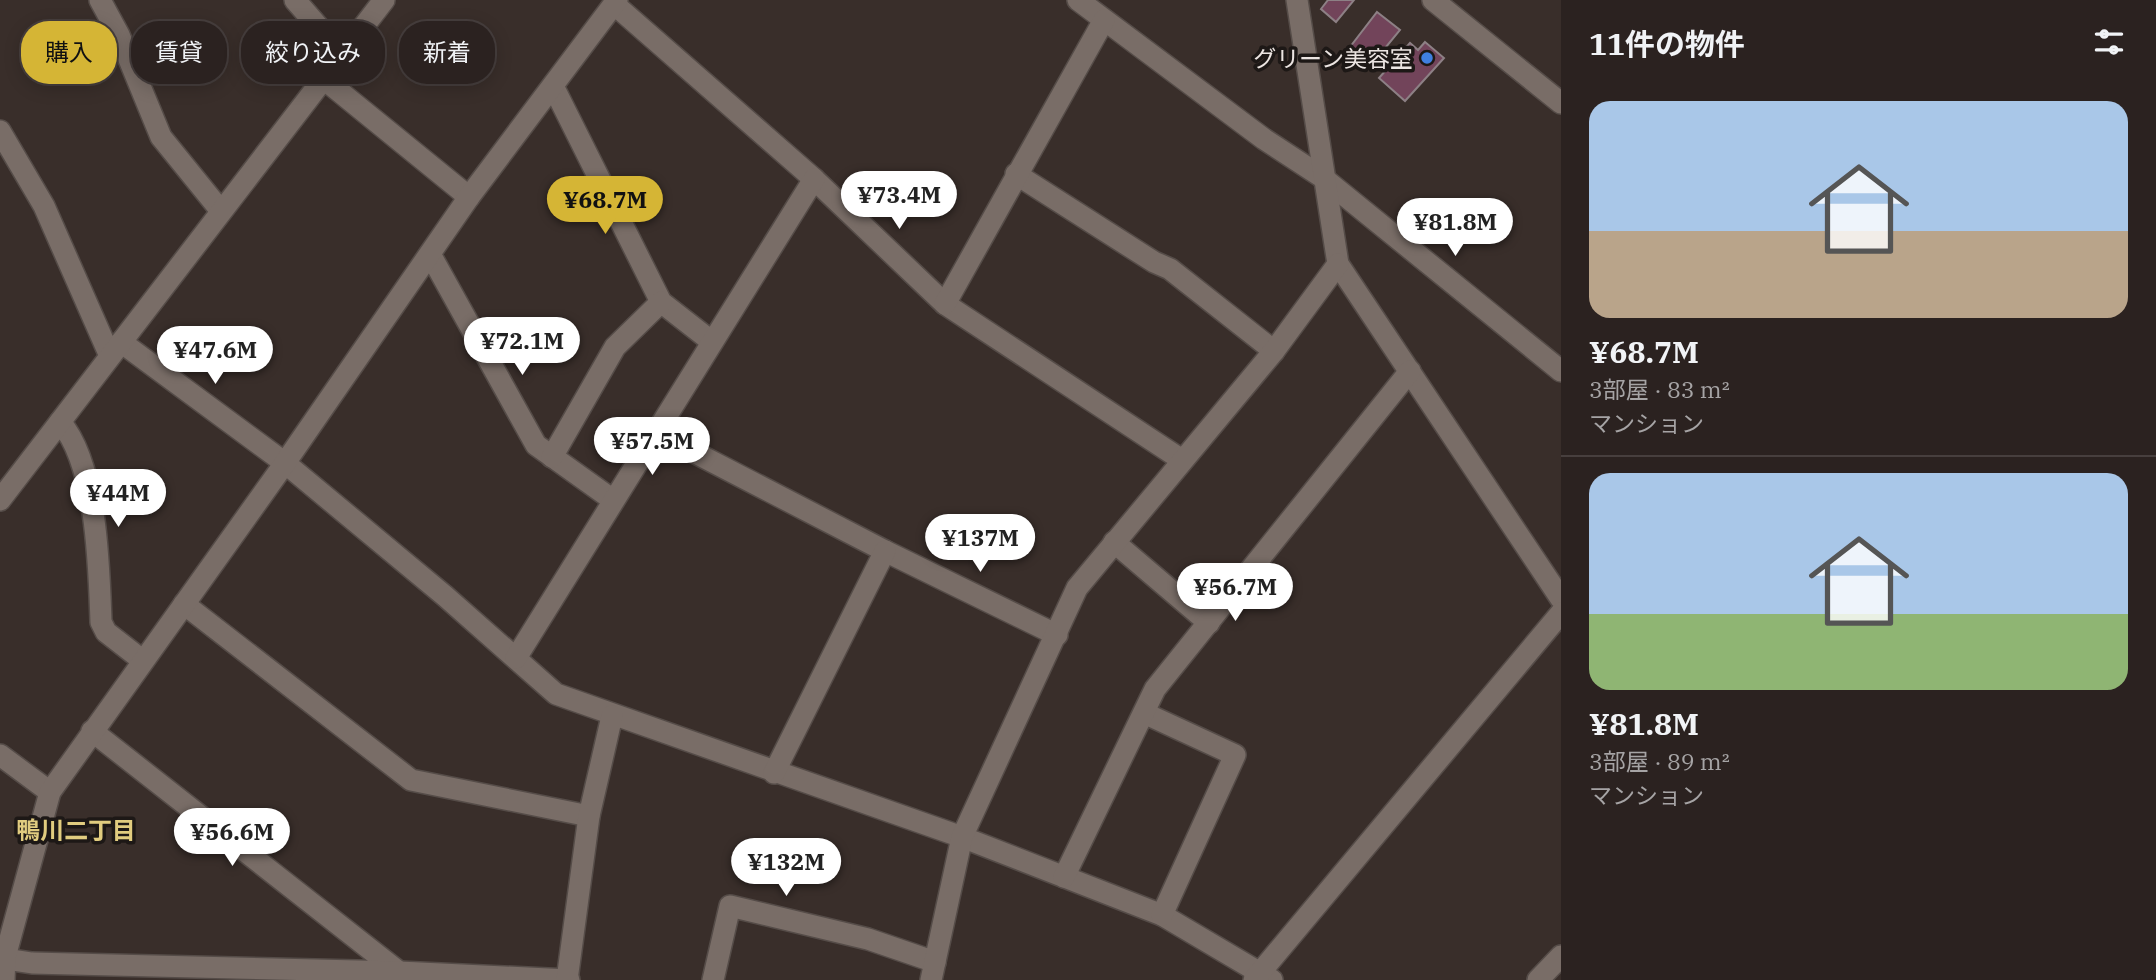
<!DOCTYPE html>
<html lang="ja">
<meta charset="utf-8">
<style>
body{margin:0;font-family:"IBM Plex Serif","Noto Sans JP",serif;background:#372f2d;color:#f1f3f6;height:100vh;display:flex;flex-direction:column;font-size:26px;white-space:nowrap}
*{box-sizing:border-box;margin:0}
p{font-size:23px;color:#a6a4a5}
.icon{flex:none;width:38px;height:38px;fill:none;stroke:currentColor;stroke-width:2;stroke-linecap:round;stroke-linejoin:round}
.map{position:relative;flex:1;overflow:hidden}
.details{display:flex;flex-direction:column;background:#2b2220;width:595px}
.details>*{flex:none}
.hud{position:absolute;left:21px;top:21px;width:665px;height:63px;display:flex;gap:14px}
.price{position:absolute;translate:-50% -60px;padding:0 16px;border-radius:24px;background:#fff;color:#222;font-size:23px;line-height:46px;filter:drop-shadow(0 2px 4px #0008)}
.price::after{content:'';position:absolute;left:50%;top:42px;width:21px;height:16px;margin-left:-10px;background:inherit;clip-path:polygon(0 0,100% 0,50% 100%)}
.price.current{background:#d5b535;color:#111}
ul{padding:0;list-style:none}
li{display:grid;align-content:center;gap:14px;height:371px;padding:0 28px}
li+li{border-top:2px solid #473f3e}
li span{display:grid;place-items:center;height:217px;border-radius:21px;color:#555}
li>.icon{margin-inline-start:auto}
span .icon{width:126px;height:126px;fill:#fffc;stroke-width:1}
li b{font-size:30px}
h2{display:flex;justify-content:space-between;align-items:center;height:84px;padding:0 28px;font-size:30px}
.chip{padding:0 24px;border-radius:28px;background:#2b2220;box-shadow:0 4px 18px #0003,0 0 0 2px #473f3e;font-size:24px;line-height:63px}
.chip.current{background:#d5b535;color:#111}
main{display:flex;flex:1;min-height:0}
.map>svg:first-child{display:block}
.building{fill:#72445a;stroke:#8d8085;stroke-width:2}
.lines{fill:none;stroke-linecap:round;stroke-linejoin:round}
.minor-casing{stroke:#554c48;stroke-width:24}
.tertiary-casing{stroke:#554c48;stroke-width:24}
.minor{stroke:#796d67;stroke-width:21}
.tertiary{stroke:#796d67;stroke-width:21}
.shop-dot{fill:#3f7fe0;stroke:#1d1816;stroke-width:2.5}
.labels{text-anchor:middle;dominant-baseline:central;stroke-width:7;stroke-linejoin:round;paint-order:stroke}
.poi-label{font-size:23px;fill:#ece5e2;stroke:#1d1816;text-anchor:end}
.neighbourhood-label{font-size:24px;font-weight:bold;fill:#e1cc7f;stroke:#1d1816}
</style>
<main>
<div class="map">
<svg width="1561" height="980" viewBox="0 0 1561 980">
<rect width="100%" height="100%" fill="#392e2a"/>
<!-- building -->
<g class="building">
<path d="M1328 0H1354L1336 22 1321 9Z"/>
<path d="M1377 12 1400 30 1372 64 1350 47Z"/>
<path d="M1425 42 1444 58 1405 101 1379 78 1410 43 1418 50Z"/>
</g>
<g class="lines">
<!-- minor casing -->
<g class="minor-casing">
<g id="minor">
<path d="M100 0 119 35 161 137 221 211"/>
<path d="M295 0 342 54"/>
<path d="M1078 0 1264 139 1322 177 1561 371"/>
<path d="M1297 0 1338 264 1561 599"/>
<path d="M614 4 814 179 945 304 1182 460"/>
<path d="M324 79 469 197"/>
<path d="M553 86 661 302 711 341"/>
<path d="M0 131 44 206 110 356"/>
<path d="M1016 174 1154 262 1170 269 1274 351"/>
<path d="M430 254 536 445 613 500"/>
<path d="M945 304 1104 20"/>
<path d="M121 342 285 463 445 596 556 694 962 837 1162 915 1272 980"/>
<path d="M60 422C97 464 99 567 101 622L106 632 142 660"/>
<path d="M655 432 885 551 1057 635"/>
<path d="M552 457 615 347 661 302"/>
<path d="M1114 542 1209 623"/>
<path d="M184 604 411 780 589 816"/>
<path d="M516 658 814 179"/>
<path d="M1144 713 1235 755 1162 915"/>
<path d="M92 731 399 972"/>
<path d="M0 755 50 792"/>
<path d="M774 773 885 551"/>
<path d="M1064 877 1155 689 1410 371"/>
<path d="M0 958 32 963 399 972 569 980"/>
<path d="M4 980 5 957 50 792 285 463 469 197 617 0"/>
<path d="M567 980 589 816 612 716"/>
<path d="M713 980 730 906 868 939 935 962"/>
<path d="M931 980 962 837 1077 588 1274 351 1338 264"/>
<path d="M1254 980 1561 613"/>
<path d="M1538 980 1561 956"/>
</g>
</g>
<!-- tertiary casing -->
<g class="tertiary-casing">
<g id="tertiary">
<path d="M1433 0 1561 103"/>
<path d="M0 500 384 0"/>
</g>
</g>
<!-- minor -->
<use href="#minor" class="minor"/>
<!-- tertiary -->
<use href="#tertiary" class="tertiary"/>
</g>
<!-- markers -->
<circle class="shop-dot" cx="1427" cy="58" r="7"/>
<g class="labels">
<!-- poi labels -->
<g class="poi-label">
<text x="1413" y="58">グリーン美容室</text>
</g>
<!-- neighbourhood labels -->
<g class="neighbourhood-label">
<text x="76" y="830">鴨川二丁目</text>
</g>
</g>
</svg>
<b class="price" style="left:899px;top:231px">¥73.4M</b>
<b class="price current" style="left:605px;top:236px">¥68.7M</b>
<b class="price" style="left:1455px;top:258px">¥81.8M</b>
<b class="price" style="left:522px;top:377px">¥72.1M</b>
<b class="price" style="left:215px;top:386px">¥47.6M</b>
<b class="price" style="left:652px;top:477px">¥57.5M</b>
<b class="price" style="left:118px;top:529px">¥44M</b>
<b class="price" style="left:980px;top:574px">¥137M</b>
<b class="price" style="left:1235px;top:623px">¥56.7M</b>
<b class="price" style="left:232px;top:868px">¥56.6M</b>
<b class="price" style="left:786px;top:898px">¥132M</b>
<div class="hud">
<a class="chip current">購入</a>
<a class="chip">賃貸</a>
<a class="chip">絞り込み</a>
<a class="chip">新着</a>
</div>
</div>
<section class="details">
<h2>11件の物件<svg class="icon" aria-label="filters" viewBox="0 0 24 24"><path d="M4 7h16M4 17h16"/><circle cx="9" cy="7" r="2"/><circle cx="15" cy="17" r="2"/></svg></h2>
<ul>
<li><span style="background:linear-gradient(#a9c7e8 60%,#b9a48a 0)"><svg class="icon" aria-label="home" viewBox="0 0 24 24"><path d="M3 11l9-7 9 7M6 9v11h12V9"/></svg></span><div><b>¥68.7M</b><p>3部屋 · 83 m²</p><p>マンション</p></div></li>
<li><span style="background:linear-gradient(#a9c7e8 65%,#8fb573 0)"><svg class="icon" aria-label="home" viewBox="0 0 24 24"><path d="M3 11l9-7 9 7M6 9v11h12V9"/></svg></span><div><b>¥81.8M</b><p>3部屋 · 89 m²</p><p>マンション</p></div></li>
</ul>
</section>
</main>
